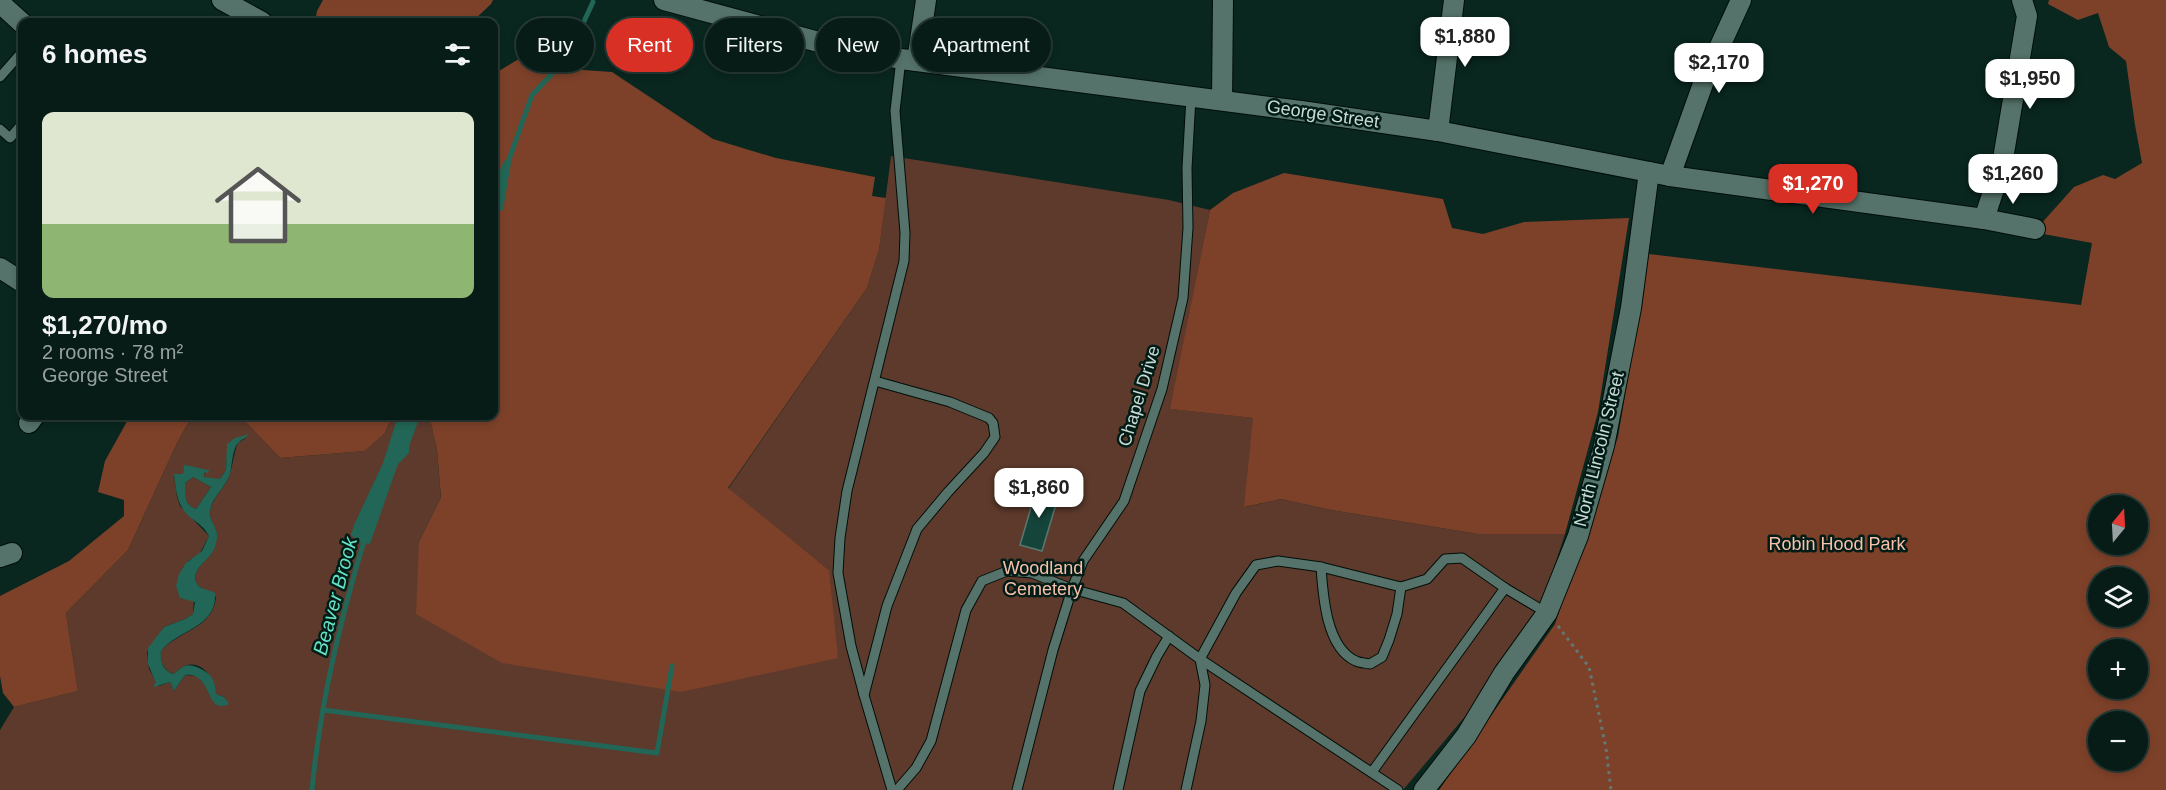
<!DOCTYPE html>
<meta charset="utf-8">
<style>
body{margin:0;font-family:Helvetica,sans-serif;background:#152924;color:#f1f3f6;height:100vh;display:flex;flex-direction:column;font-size:22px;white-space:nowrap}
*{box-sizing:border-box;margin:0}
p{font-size:20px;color:#98a1a1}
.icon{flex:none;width:33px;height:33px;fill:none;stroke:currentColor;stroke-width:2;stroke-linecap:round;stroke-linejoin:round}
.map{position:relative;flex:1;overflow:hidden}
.details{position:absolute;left:18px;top:18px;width:480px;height:402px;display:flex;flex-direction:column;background:#071c17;border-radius:12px;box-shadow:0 3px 9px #0003,0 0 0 2px #283a36}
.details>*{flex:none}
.guide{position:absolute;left:516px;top:18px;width:570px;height:54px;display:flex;gap:12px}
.needle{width:39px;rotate:18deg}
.fabs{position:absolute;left:2088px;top:495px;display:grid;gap:12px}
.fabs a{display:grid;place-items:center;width:60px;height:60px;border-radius:50%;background:#071c17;box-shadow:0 3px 9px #0003,0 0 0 2px #283a36;font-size:30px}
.price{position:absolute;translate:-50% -51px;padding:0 14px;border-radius:12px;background:#fff;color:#222;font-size:20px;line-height:39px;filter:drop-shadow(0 2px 3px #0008)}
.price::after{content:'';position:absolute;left:50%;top:36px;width:18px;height:14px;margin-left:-9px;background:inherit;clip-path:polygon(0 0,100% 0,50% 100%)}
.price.current{background:#d93025;color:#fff}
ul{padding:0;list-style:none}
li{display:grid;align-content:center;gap:12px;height:318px;padding:0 24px}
li span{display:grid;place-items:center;height:186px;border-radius:12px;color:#555}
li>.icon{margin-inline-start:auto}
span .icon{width:108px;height:108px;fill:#fffc;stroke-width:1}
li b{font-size:26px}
h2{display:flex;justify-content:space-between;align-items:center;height:72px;padding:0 24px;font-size:26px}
.chip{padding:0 21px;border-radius:27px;background:#071c17;box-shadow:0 3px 9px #0003,0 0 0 2px #283a36;font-size:21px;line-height:54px}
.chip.current{background:#d93025;color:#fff}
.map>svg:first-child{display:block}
.green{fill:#5d3a2c;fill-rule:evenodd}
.forest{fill:#7d4129;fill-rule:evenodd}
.water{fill:#216656;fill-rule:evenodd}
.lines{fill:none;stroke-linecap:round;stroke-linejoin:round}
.stream{stroke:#216656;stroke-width:5}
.building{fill:#15453a;stroke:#5b7870;stroke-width:1.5}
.lane-casing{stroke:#000e09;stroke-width:11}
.street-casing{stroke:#000e09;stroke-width:22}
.path{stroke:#627973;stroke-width:3;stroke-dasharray:3 4.5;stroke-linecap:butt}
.lane{stroke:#55736a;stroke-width:9}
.street{stroke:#55736a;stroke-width:20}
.labels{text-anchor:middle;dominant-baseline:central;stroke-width:5;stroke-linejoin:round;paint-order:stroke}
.street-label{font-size:18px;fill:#cadad5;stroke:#011c16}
.park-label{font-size:18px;fill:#f9c0aa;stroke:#011c16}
.water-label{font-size:20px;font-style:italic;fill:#64e3c5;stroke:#011c16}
</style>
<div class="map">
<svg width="2166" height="790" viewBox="0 0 2166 790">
<rect width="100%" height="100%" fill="#09261f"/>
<!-- green -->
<g class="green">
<path d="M891 156 1169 200 1210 210 1171 409 1254 418 1245 507 1281 499 1331 510 1478 534H1565L1540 610 1468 713 1403 790H0V730L14 707 78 691 66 613 128 550 177 443 192 416H240L280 458 365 451 385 433 392 416H423L430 418 437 450 441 499 419 542 829 570 728 489 867 288 879 250ZM246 438 238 443C233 454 233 468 228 479 223 489 210 502 210 513 210 529 222 524 214 548 210 560 190 568 197 584 199 588 211 592 216 597 213 629 178 631 161 651 160 661 163 670 173 674 177 672 181 667 185 666 202 659 216 680 215 694L224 697 226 701 223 706 219 705 199 676 185 675 174 691 170 682 159 686 149 669 147 652 164 627 185 619 193 614 194 600 180 598 188 561 199 555 209 536 180 506 177 497 174 476 183 474 184 469 189 466 192 468 205 470 204 477 215 480 220 479 226 470 228 444Z"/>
<path d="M193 477 211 487 196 509C183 505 186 493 185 483Z"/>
</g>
<!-- forest -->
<g class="forest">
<path d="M323 0H493L491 4 472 22H315L317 11Z"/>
<path d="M2049 0H2166V790H1439L1555 624 1618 437 1649 254 2081 305 2092 243 2038 233 2040 225 2074 187 2103 175 2115 179 2142 163 2135 125 2126 61 2109 47 2098 13 2078 20 2048 4ZM2098 506H2138V544H2098ZM2098 578H2138V616H2098ZM2098 650H2138V688H2098ZM2098 722H2138V760H2098Z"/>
<path d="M563 27 569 40 559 57 583 70 612 72 713 139 776 158 875 177 872 196 886 198 879 250 867 288 728 488 829 570 838 658 681 692 502 663 416 614 419 542 441 498 437 450 430 419 423 416H494V74L535 49 543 38Z"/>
<path d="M1284 173 1443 199 1452 228 1483 234 1524 222 1629 218 1598 412 1565 534H1478L1331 510 1281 499 1244 507 1253 418 1170 409 1210 210 1233 193Z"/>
<path d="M130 416H192L177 443 128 550 66 613 78 691 14 707 3 693 0 676V596L69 561 124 516V500L98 492 105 461Z"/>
<path d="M240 416H392L385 433 365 451 280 458Z"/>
</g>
<!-- water -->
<g class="water">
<path d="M504 161 511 163 503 210 496 212 494 218V184Z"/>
<path d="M398 416H420L409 446V453L398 464 370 544 360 543 351 535 354 525 383 463Z"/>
<path d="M249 434C246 438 242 439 238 443 232 450 232 466 230 474 226 487 211 498 210 512 209 526 222 525 215 547 211 560 192 566 196 582 199 590 209 589 215 593 218 627 177 630 161 651 160 661 163 671 173 674 177 672 181 667 185 666 189 664 195 666 199 668 212 674 215 680 216 694L224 697 229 704C204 716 214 672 185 675L174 691 170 682 154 687V685L156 683 148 664V648L164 627 185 619 193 614 195 602 180 598 176 586 179 574 186 563 202 551 209 536C205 528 198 523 191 518 177 507 176 491 174 474H183L184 465C193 466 200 469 209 470L208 473 205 472 204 474V477L220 479 226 470 227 444 235 438ZM193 477 211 487 196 509C182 504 187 493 185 483Z"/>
</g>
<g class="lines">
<!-- stream -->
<g class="stream">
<path d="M506 168 532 95 567 58 593 2"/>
<path d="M323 710 657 753 672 666"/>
<path d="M312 790C320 704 340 620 365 538"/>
</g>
</g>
<!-- building -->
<path class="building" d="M1037 487 1059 494 1042 551 1020 545Z"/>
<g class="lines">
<!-- lane casing -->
<g class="lane-casing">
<g id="lane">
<path d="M0 77 22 52"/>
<path d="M0 129 10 138 22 124"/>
<path d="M875 381 950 402 989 418 993 423 995 437 984 453 948 492 917 529 887 606 864 695 892 790"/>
<path d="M1321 567C1323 595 1326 648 1356 661 1360 663 1366 663 1370 664L1382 657 1389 640 1397 614 1401 587"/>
<path d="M864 695 851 646 838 573 840 538 847 491 904 261 905 233 895 111 901 59"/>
<path d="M1372 772 1505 588"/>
<path d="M897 790 916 768 931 741 966 610 982 581 1007 571 1032 573 1072 589 1123 603 1200 659 1398 790"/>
<path d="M1017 790 1053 650 1072 589 1083 561 1124 501 1162 389 1183 298 1188 228 1187 168 1191 97"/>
<path d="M1118 790 1140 691 1157 656 1169 636"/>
<path d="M1186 790 1201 721 1205 685 1200 659 1236 593 1256 565 1278 561 1321 567 1401 587 1427 579 1445 559 1462 558 1505 588 1547 613"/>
</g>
</g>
<!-- street casing -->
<g class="street-casing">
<g id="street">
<path d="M222 0 262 22"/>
<path d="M664 0 837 47 901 59 1301 111 1438 131 1670 176 1984 219 2035 229"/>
<path d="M0 3 22 23"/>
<path d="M917 61 926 0"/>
<path d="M1222 100 1223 0"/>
<path d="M1438 131 1454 0"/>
<path d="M1670 176 1704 81 1741 0"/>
<path d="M1984 219 2002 165 2027 16 2022 0"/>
<path d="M0 268 22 282"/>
<path d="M29 423 34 416"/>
<path d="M0 557 12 553"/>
<path d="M1424 790 1466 736 1504 673 1547 613 1578 536 1604 446 1631 308 1649 172"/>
</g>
</g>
<!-- path -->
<path class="path" d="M1558 626 1589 667 1606 748 1611 790"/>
<!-- lane -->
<use href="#lane" class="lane"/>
<!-- street -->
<use href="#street" class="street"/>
</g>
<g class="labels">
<!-- street labels -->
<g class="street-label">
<text transform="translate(1323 114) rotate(8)">George Street</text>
<text transform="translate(1139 396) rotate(-73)">Chapel Drive</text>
<text transform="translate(1599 449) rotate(-76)">North Lincoln Street</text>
</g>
<!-- park labels -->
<g class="park-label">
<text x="1837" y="544">Robin Hood Park</text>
<text x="1043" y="568">Woodland<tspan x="1043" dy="21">Cemetery</tspan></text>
</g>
<!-- water labels -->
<g class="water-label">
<text transform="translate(335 596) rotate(-75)">Beaver Brook</text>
</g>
</g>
</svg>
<div class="fabs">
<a><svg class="needle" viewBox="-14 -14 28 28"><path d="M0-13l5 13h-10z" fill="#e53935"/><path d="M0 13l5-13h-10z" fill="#98a1a1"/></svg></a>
<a><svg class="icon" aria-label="layers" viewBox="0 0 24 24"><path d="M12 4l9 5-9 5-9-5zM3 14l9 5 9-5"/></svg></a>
<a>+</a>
<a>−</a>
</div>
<b class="price" style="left:1465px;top:68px">$1,880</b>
<b class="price" style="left:1719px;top:94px">$2,170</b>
<b class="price" style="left:2030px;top:110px">$1,950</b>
<b class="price" style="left:2013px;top:205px">$1,260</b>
<b class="price current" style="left:1813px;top:215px">$1,270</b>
<b class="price" style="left:1039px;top:519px">$1,860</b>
<div class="guide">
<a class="chip">Buy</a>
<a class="chip current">Rent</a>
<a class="chip">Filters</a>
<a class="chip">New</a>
<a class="chip">Apartment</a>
</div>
<section class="details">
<h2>6 homes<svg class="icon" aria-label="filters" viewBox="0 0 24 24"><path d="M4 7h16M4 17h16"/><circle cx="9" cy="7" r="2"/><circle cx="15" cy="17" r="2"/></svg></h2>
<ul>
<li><span style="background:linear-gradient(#dfe7d0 60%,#8fb573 0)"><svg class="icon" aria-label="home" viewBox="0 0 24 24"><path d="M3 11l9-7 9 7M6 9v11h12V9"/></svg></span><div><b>$1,270/mo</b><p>2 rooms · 78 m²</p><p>George Street</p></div></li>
</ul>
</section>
</div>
